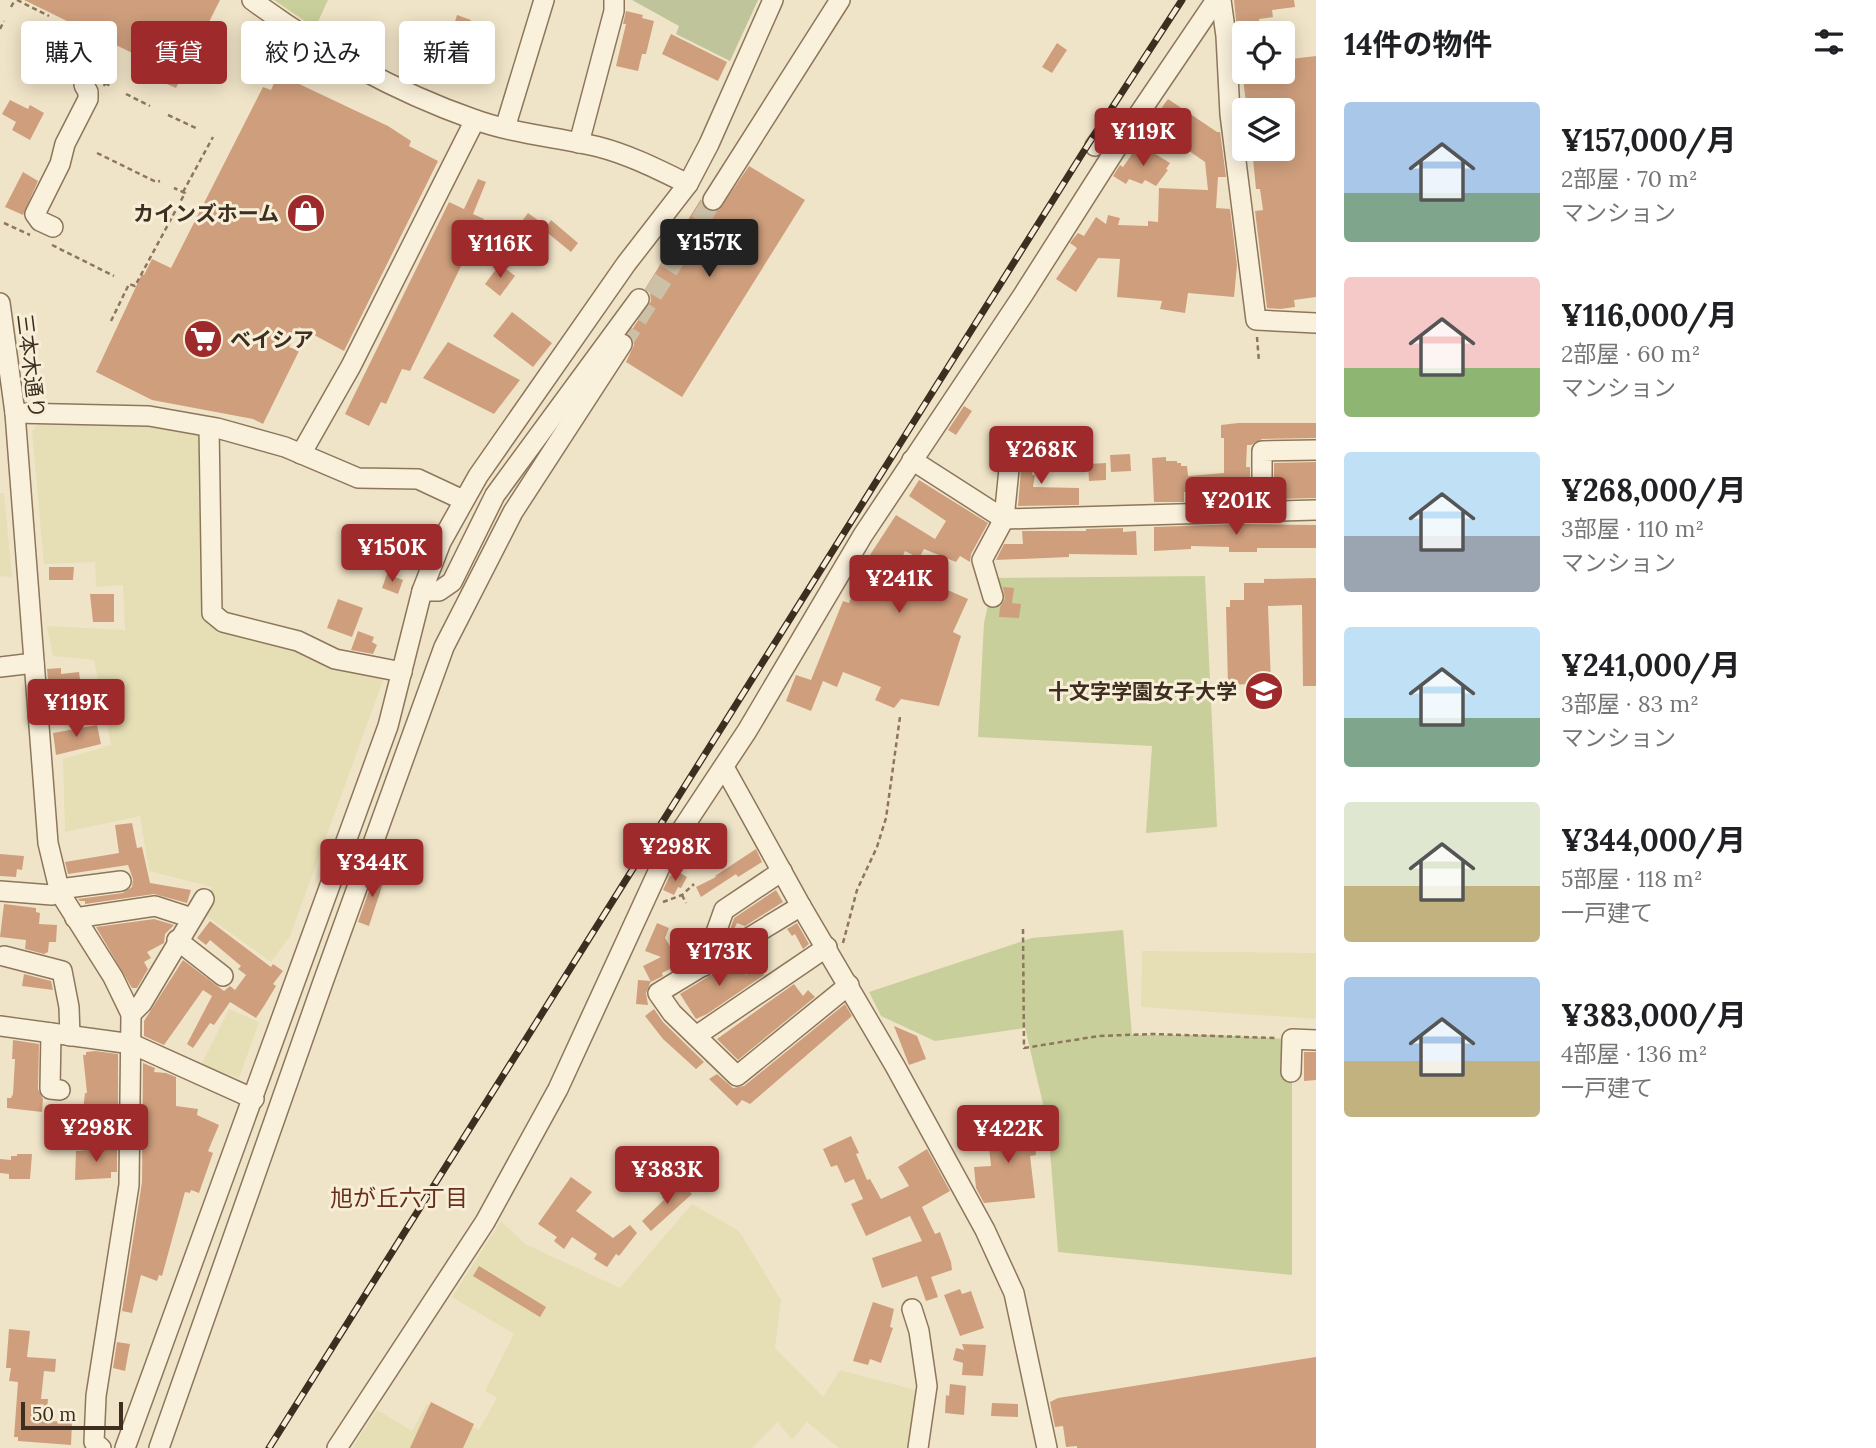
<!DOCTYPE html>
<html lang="ja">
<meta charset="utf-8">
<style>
body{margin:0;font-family:Lora,"Noto Sans JP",serif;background:#f2f2f2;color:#202124;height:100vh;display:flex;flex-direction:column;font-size:26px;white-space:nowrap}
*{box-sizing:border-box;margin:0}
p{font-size:23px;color:#757577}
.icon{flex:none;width:38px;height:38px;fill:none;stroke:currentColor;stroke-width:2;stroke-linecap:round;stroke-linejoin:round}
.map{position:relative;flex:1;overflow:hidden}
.panel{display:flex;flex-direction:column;background:#fff;width:560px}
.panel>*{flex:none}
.banner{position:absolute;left:21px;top:21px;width:665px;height:63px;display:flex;gap:14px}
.tools{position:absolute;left:1232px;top:21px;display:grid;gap:14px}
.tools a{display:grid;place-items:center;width:63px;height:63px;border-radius:7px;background:#fff;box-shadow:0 4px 18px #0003;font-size:35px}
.scale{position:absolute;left:21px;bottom:18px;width:102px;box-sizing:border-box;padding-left:7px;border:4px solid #3d2e20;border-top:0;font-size:19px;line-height:24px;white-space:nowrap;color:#3d2e20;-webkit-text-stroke:5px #f7eed8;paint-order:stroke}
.price{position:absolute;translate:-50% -60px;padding:0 16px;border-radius:7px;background:#9e2a2b;color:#fff;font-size:23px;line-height:46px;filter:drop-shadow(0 2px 4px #0008)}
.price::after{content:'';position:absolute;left:50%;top:42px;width:21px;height:16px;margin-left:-10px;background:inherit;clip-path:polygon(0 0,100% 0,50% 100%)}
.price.current{background:#222;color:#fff}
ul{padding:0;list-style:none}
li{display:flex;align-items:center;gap:21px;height:175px;padding:0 28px}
li span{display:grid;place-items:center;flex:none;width:196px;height:140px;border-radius:7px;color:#555}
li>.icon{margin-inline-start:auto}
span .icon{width:84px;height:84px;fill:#fffc;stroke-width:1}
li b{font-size:30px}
h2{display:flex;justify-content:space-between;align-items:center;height:84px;padding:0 28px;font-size:30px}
.pill{padding:0 24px;border-radius:7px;background:#fff;box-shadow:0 4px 18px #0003;font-size:24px;line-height:63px}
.pill.current{background:#9e2a2b;color:#fff}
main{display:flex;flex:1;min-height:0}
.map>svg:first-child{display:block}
.farmland{fill:#e6deb5}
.green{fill:#c9cf9b}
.cemetery{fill:#bfc49a}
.building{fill:#cf9f7d}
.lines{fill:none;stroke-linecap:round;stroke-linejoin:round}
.minor-tunnel{stroke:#ccc0a6;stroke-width:19;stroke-dasharray:19 10;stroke-linecap:butt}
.minor-casing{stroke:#8d765c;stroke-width:22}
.path{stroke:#8d765c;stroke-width:2.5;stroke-dasharray:5 3.5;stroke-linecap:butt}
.minor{stroke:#faf1dc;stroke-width:19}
.rail-casing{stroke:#3d2e20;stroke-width:7}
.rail{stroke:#f7eed8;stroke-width:4.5;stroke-dasharray:13;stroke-linecap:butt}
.labels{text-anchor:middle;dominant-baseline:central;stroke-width:6;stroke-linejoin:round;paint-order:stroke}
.poi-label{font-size:21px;font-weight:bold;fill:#3d2e20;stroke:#f7eed8;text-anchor:end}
.street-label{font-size:21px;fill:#3d2e20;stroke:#f7eed8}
.neighbourhood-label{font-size:23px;fill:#6b2e1e;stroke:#f7eed8}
</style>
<main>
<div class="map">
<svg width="1316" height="1448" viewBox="0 0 1316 1448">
<rect width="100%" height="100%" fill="#f0e4c8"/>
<!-- farmland -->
<g class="farmland">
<path d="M40 422 144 425 197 433 203 442 206 618 385 675 290 936 271 962 201 912 212 887 149 871 140 816 65 832 63 759 111 745 94 660 53 656 47 626 125 630 123 585 96 587 95 562 44 564 32 431Z"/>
<path d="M0 493H4L12 577 0 576Z"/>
<path d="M1142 951 1316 953V1019L1141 1007Z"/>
<path d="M229 1009 259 1022 239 1078 201 1065Z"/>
<path d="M692 1204 739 1231 781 1300 775 1348 823 1397 840 1370 926 1393 918 1448H839L807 1422 792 1440 778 1422 752 1448H352L377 1410 412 1431 427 1404 479 1430 497 1398 485 1391 514 1334 452 1297 501 1221 525 1244 620 1288Z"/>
</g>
<!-- green -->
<g class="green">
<path d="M274 0H328L315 28Z"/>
<path d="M1205 576 1217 827 1146 833 1152 746 978 737 984 623 994 578Z"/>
<path d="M1123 930 1132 1035H1213L1292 1039V1275L1058 1252 1048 1125 1025 1028 935 1041 881 1016 869 992 1032 938Z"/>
</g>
<!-- cemetery -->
<path class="cemetery" d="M632 0H758L730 61 676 34 679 26Z"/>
<!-- building -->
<g class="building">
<path d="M24 0H220L176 88 160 81 165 69Z"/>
<path d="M1234 0H1294L1295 7 1272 10 1273 17 1259 19 1261 33H1244V50H1239Z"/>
<path d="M626 11 643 15 642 18 654 21 646 54H642L638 71 616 66 626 24H623Z"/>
<path d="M457 15 471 20 464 42 450 38Z"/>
<path d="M671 34 727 62 718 81 662 54Z"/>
<path d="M1057 43 1067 50 1052 73 1042 67Z"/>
<path d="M1283 46 1291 59 1316 56V297L1294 300 1295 307 1280 309 1267 308 1255 211 1263 210 1260 189H1256L1252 149H1283V110H1247L1243 79 1257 77 1256 72H1283Z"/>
<path d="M439 57 457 65 451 79 432 72Z"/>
<path d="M278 74 388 126 411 141 409 146 438 161 344 351 299 327 289 347 299 351 263 424 253 419 152 400 96 372 142 274 144 275 152 259 171 268 263 87 271 90Z"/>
<path d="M1168 99 1217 132H1220L1226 177H1218L1216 208 1230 209 1237 265 1234 297 1188 293 1185 313 1160 309 1162 301 1117 297 1120 259 1098 258 1076 292 1056 279 1077 248 1070 243 1072 240 1078 233 1084 236 1096 217 1106 224 1108 215 1120 218 1118 225 1148 226V221L1158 222 1159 188 1208 190 1205 162 1150 124Z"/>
<path d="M10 100 28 109 30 105 44 113 30 140 12 130 16 122 2 114Z"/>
<path d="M1139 144 1170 163 1166 169 1168 170 1156 186 1145 180 1142 184 1129 179 1126 184 1113 176 1120 165 1123 167Z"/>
<path d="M749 166 805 200 682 397 626 362 634 345 633 339 629 334 651 301 650 293 645 289 701 199 703 206 707 211 719 210Z"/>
<path d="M23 172 38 181 23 215 5 207Z"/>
<path d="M478 179 486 182 473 214 484 219 410 371 402 369 386 404 381 402 369 426 345 414 449 202 464 209Z"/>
<path d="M528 213 546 226 526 248 524 247 508 268 499 261 501 258 497 255Z"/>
<path d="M551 220 578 243 571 252 544 230Z"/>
<path d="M500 264 515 276 500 296 485 284Z"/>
<path d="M512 312 552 343 533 367 493 336Z"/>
<path d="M448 342 520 380 494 414 423 378Z"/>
<path d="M964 406 972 411 956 435 948 430Z"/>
<path d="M1238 423H1316V438L1262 439 1251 445H1247L1246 467H1250V477H1246V500L1205 501V491L1184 492V502H1154L1152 458 1166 457V461H1177V463H1181V466H1187L1188 476 1224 473V438H1221V425Z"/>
<path d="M1020 447 1036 449 1032 475H1035L1033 487 1079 488V505L1018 506 1021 470 1018 461Z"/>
<path d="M1130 454 1131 471 1111 472 1110 455Z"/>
<path d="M1316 462V498L1274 499V463Z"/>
<path d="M1106 463V480L1089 481 1088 464Z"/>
<path d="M919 480 988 523 971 554 970 562 960 556 956 562 924 549 919 558 905 551 893 580 929 595 934 584 968 599 953 632 961 636 939 706 901 699 894 708 875 700 881 687 843 672 837 687 823 681 811 711 786 701 796 675 811 680 843 601 849 603 860 576 857 575 896 515 935 539 946 521 909 496Z"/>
<path d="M1240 524 1316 525V548H1257V552H1229V547L1191 546V549L1154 551V527Z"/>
<path d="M1123 528V532L1136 531 1137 555 1069 554V557L996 560 1004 544H1023L1022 531H1086V529Z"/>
<path d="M49 567H74L73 580H49Z"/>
<path d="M387 574 403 580 398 594 382 588Z"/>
<path d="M1316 578V686H1303L1302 605 1268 606 1271 683 1228 685 1226 607H1230V600H1244V583H1264V579Z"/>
<path d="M1003 587 1014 588 1012 603 1021 604 1019 618 999 617 1000 607 1005 599Z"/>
<path d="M90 594H114V622H93Z"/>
<path d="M338 599 363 608 352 637 327 628Z"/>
<path d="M358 631 374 637 372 642 377 645 373 654 351 650Z"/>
<path d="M61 668V674L79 672 83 701H60L57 679H48L47 669Z"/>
<path d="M97 725 101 744 56 755 53 733Z"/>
<path d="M132 823 137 848 142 847 150 883 191 890 187 903 154 894 85 904V901H80L78 899 123 893 132 887 133 879 128 865 68 874 65 862 119 853 115 825Z"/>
<path d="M756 849 762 862 738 877 736 874 701 897 696 887 716 877 715 876Z"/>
<path d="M0 854 24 856 22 870 17 869 16 877 0 876Z"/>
<path d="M376 871 386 874 369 926 358 922Z"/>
<path d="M677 871 687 877 681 888 678 887 674 895 663 890 670 875 674 877Z"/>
<path d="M776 890 783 902 745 926 737 923 732 933 728 936 734 918Z"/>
<path d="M4 904 36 908V912L40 913 39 924 57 925 56 942H49L48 952 44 954 25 949 26 940 0 937Z"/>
<path d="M154 919 174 925 165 934 164 943 147 952 151 958 144 962 148 969 137 988H132L96 927Z"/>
<path d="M210 921 271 967 273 964 283 971 273 984 276 986 264 1006 256 1018 230 1002 214 1025 210 1023 193 1048 187 1044 212 996 203 990 164 1045 144 1036V1021L183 960 224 991 230 986 235 990 246 975 238 969 241 966 210 940 206 945 197 938Z"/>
<path d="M657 923 669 928 665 938 673 951 681 947 684 951 687 949 692 958 662 973 663 976 651 982 643 966 661 957 645 951Z"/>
<path d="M797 923 809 944 803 949 795 934 792 936 787 929Z"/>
<path d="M737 959 746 975 759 967 764 975 707 1014 696 1019 680 994Z"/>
<path d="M24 974 51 981 53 990 22 986Z"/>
<path d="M638 980 651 981 646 993 648 1005 636 1004Z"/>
<path d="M794 984 803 996 808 990 815 997 738 1060 717 1039Z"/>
<path d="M845 1004 852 1016 750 1104 742 1100 737 1106 709 1079 717 1074 733 1088 744 1086Z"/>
<path d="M654 1009 663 1022 704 1062 696 1069 663 1039 645 1016Z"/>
<path d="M894 1026 917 1036 926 1059 909 1065Z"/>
<path d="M13 1040 39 1044 38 1089 43 1099 42 1112 7 1108V1098H11L13 1094 15 1059H12Z"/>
<path d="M95 1051 118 1054V1110L83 1111 85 1093H87L83 1055H86V1052Z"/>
<path d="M1304 1052H1316V1080L1304 1081Z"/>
<path d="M143 1063 155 1068 154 1072 166 1073 176 1077V1106L198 1109 197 1115 219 1125 208 1151 213 1153 199 1193 191 1190 190 1193 185 1192 162 1276 159 1275 157 1281 141 1275 132 1313 122 1311 142 1182Z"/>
<path d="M1006 1125H1033L1036 1155 1030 1156 1035 1198 984 1203 976 1188 974 1167 991 1166 987 1127Z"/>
<path d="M851 1136 859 1153 856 1154 867 1180 870 1179 881 1199 909 1186 898 1167 927 1149 950 1191 922 1207 935 1234 940 1232 951 1262 952 1270 931 1277 938 1297 926 1301 917 1276 882 1288 872 1258 922 1241 910 1216 866 1236 851 1204 863 1199 854 1179 845 1183 837 1165 831 1167 823 1149Z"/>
<path d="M117 1148V1172H111V1178L75 1180 76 1151Z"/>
<path d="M17 1154H32L30 1179H9V1174L0 1173V1159L11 1160V1156H17Z"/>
<path d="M571 1177 592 1192 576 1211 613 1238 630 1225 637 1233 619 1256 616 1254 607 1267 594 1259 597 1254 572 1237 564 1249 554 1241 557 1237 538 1224Z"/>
<path d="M677 1184 679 1187 682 1184 692 1194 651 1231 642 1221 664 1200 662 1197Z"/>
<path d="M479 1266 546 1307 540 1317 473 1276Z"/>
<path d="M960 1289 962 1294 971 1291 984 1328 960 1336 944 1295Z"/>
<path d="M873 1302 894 1309 890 1327 893 1328 881 1363 870 1359 868 1365 853 1361Z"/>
<path d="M9 1329 30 1331 27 1357 56 1359 55 1372 44 1371 41 1399H48L46 1421 72 1422 71 1445 18 1441V1437H14L18 1382 9 1381 11 1368H6Z"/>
<path d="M117 1342 130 1344 125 1371 113 1368Z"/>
<path d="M962 1344 986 1345 983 1376 962 1375 963 1363 953 1360 956 1348 964 1350Z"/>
<path d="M1316 1357V1448H1077V1446L1066 1447 1063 1426 1055 1427 1050 1402 1058 1398Z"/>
<path d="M950 1384 966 1386 964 1415 945 1413 946 1395 949 1396Z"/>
<path d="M431 1402 474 1424 463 1448H410Z"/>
<path d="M992 1403 1018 1404V1417L991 1416Z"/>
</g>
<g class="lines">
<!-- minor-tunnel -->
<path class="minor-tunnel" d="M622 344 713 200"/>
<!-- minor casing -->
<g class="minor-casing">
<g id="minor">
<path d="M252 0C318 49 396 92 473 119 514 134 557 137 599 147 630 155 659 170 688 184"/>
<path d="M1221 0 1226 36 1230 114 1256 320 1316 323"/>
<path d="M505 128 544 0"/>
<path d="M579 143 614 11V0"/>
<path d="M1095 146 1111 124 1128 130"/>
<path d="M713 200 840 0"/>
<path d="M53 227 40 221 35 214 60 164 65 144 88 99V92L84 85"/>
<path d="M0 303 15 413 48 843 60 893 113 977 131 1014 129 1185 96 1396 94 1442 101 1448"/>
<path d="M15 413 149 416 217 428 285 447 358 478 418 479 463 500"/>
<path d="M209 427 212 613 223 622 298 641 335 659 402 672"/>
<path d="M301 454 351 366 475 120"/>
<path d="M912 460 1004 519 1316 510"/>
<path d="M1262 512V451L1316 450"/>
<path d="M422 591H439L452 582 495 495 639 299"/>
<path d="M993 597 982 560 1004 519 1009 469"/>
<path d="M0 667 34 663"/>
<path d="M724 767 801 906 895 1066 985 1230 1014 1293 1047 1448"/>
<path d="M0 891 52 895 67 888 121 881"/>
<path d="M801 906 658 993 672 1013 737 1076 849 985"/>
<path d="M75 918 155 906 192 918"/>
<path d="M177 940 223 976"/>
<path d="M4 956 62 971 69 1007 70 1036"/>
<path d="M704 966 724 910 782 871"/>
<path d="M131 1014 142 1003 204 899"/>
<path d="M0 1026 132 1044 254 1099"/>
<path d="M51 1033 50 1089 60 1090"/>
<path d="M696 1036 827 947"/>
<path d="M1291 1072 1292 1039 1316 1040"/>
<path d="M912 1309 919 1331 927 1386 918 1448"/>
<path d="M125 1448 388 726 422 591 441 542 478 476 626 264 688 184 709 144 773 0"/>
<path d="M159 1448 323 982 444 647 513 512 622 344"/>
<path d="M337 1448 485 1222 558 1089 667 852 747 731 863 535 1023 295 1128 130 1216 0"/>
</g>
</g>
<!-- path -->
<g class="path">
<path d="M17 0 49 16"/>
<path d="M11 7 15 0"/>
<path d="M0 29 4 21"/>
<path d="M105 83 112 87"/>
<path d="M104 86 109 73"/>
<path d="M126 94 150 106"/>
<path d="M168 115 198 129"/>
<path d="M97 153 156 182 160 181"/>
<path d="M183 192 213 137"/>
<path d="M4 223 30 235"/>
<path d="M52 245 114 276"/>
<path d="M111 321 129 284 135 286 185 193 174 188"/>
<path d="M1257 337 1259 362"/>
<path d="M682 895 686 903"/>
<path d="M663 902 682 895 694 884"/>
<path d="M1023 929 1024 1048 1099 1036 1153 1034 1275 1038"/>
<path d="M843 943 857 890 877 847 886 818 900 717"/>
</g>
<!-- minor -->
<use href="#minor" class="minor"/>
<!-- rail casing -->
<g class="rail-casing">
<path id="rail" d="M269 1448 1082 154 1182 0"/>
</g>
<!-- rail -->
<use href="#rail" class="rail"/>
</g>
<!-- icons -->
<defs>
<g id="shop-disc" transform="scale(2.0125)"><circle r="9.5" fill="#9e2a2b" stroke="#f7eed8"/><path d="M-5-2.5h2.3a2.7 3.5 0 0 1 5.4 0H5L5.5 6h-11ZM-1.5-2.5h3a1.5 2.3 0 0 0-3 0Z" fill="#fff"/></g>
<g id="supermarket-disc" transform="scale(2.0125)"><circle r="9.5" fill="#9e2a2b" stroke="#f7eed8"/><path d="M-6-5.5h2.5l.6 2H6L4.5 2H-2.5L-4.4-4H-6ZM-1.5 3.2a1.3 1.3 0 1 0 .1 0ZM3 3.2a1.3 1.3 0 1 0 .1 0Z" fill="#fff"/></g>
<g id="university-disc" transform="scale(2.0125)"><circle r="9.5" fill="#9e2a2b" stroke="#f7eed8"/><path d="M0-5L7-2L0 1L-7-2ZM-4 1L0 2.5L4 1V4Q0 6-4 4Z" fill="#fff"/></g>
</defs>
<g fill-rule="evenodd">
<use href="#shop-disc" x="306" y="213"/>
<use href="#supermarket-disc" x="203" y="339"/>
<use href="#university-disc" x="1264" y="691"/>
</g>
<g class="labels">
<!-- poi labels -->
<g class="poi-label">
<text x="279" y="213">カインズホーム</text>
<text x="230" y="339" text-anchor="start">ベイシア</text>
<text x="1237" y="691">十文字学園女子大学</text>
</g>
<!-- street labels -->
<g class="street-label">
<text transform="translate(31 366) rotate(83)">三本木通り</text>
</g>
<!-- neighbourhood labels -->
<g class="neighbourhood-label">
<text x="399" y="1197">旭が丘六丁目</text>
</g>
</g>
</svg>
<div class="tools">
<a><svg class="icon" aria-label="locate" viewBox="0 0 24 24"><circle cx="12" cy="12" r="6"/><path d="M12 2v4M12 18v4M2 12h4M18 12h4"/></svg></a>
<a><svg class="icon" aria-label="layers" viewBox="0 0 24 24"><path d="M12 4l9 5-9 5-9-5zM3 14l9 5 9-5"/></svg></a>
</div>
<div class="scale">50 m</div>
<b class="price" style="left:1143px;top:168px">¥119K</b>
<b class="price current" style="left:709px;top:279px">¥157K</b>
<b class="price" style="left:500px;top:280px">¥116K</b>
<b class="price" style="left:1041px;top:486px">¥268K</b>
<b class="price" style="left:1236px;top:537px">¥201K</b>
<b class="price" style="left:392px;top:584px">¥150K</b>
<b class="price" style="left:899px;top:615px">¥241K</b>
<b class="price" style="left:76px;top:739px">¥119K</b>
<b class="price" style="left:675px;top:883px">¥298K</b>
<b class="price" style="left:372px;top:899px">¥344K</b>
<b class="price" style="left:719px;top:988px">¥173K</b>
<b class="price" style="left:96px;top:1164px">¥298K</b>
<b class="price" style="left:1008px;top:1165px">¥422K</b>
<b class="price" style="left:667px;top:1206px">¥383K</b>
<div class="banner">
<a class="pill">購入</a>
<a class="pill current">賃貸</a>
<a class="pill">絞り込み</a>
<a class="pill">新着</a>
</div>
</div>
<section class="panel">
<h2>14件の物件<svg class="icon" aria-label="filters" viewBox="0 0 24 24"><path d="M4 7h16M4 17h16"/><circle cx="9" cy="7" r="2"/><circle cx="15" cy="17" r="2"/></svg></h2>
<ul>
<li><span style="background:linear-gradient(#a9c7e8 65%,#7fa58c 0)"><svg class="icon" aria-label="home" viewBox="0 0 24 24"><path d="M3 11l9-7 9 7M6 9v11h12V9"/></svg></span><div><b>¥157,000/月</b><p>2部屋 · 70 m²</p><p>マンション</p></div></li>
<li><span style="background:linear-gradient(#f6c9c9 65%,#8fb573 0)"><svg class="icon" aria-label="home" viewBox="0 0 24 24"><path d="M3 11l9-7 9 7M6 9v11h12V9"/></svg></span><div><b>¥116,000/月</b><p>2部屋 · 60 m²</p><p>マンション</p></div></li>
<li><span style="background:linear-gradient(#bfe0f5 60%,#9aa5b1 0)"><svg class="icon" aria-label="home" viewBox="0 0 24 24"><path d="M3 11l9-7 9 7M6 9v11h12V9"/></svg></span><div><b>¥268,000/月</b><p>3部屋 · 110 m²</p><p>マンション</p></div></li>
<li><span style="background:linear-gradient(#bfe0f5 65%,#7fa58c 0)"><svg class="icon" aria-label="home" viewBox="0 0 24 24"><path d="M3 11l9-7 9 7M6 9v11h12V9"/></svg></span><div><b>¥241,000/月</b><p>3部屋 · 83 m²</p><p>マンション</p></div></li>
<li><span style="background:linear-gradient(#dfe7d0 60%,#c2b280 0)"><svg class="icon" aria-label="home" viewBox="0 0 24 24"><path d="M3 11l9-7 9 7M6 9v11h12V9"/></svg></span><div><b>¥344,000/月</b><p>5部屋 · 118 m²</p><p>一戸建て</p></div></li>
<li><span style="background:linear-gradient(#a9c7e8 60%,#c2b280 0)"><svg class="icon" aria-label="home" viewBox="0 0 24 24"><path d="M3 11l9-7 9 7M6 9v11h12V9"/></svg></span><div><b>¥383,000/月</b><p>4部屋 · 136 m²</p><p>一戸建て</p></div></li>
</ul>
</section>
</main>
